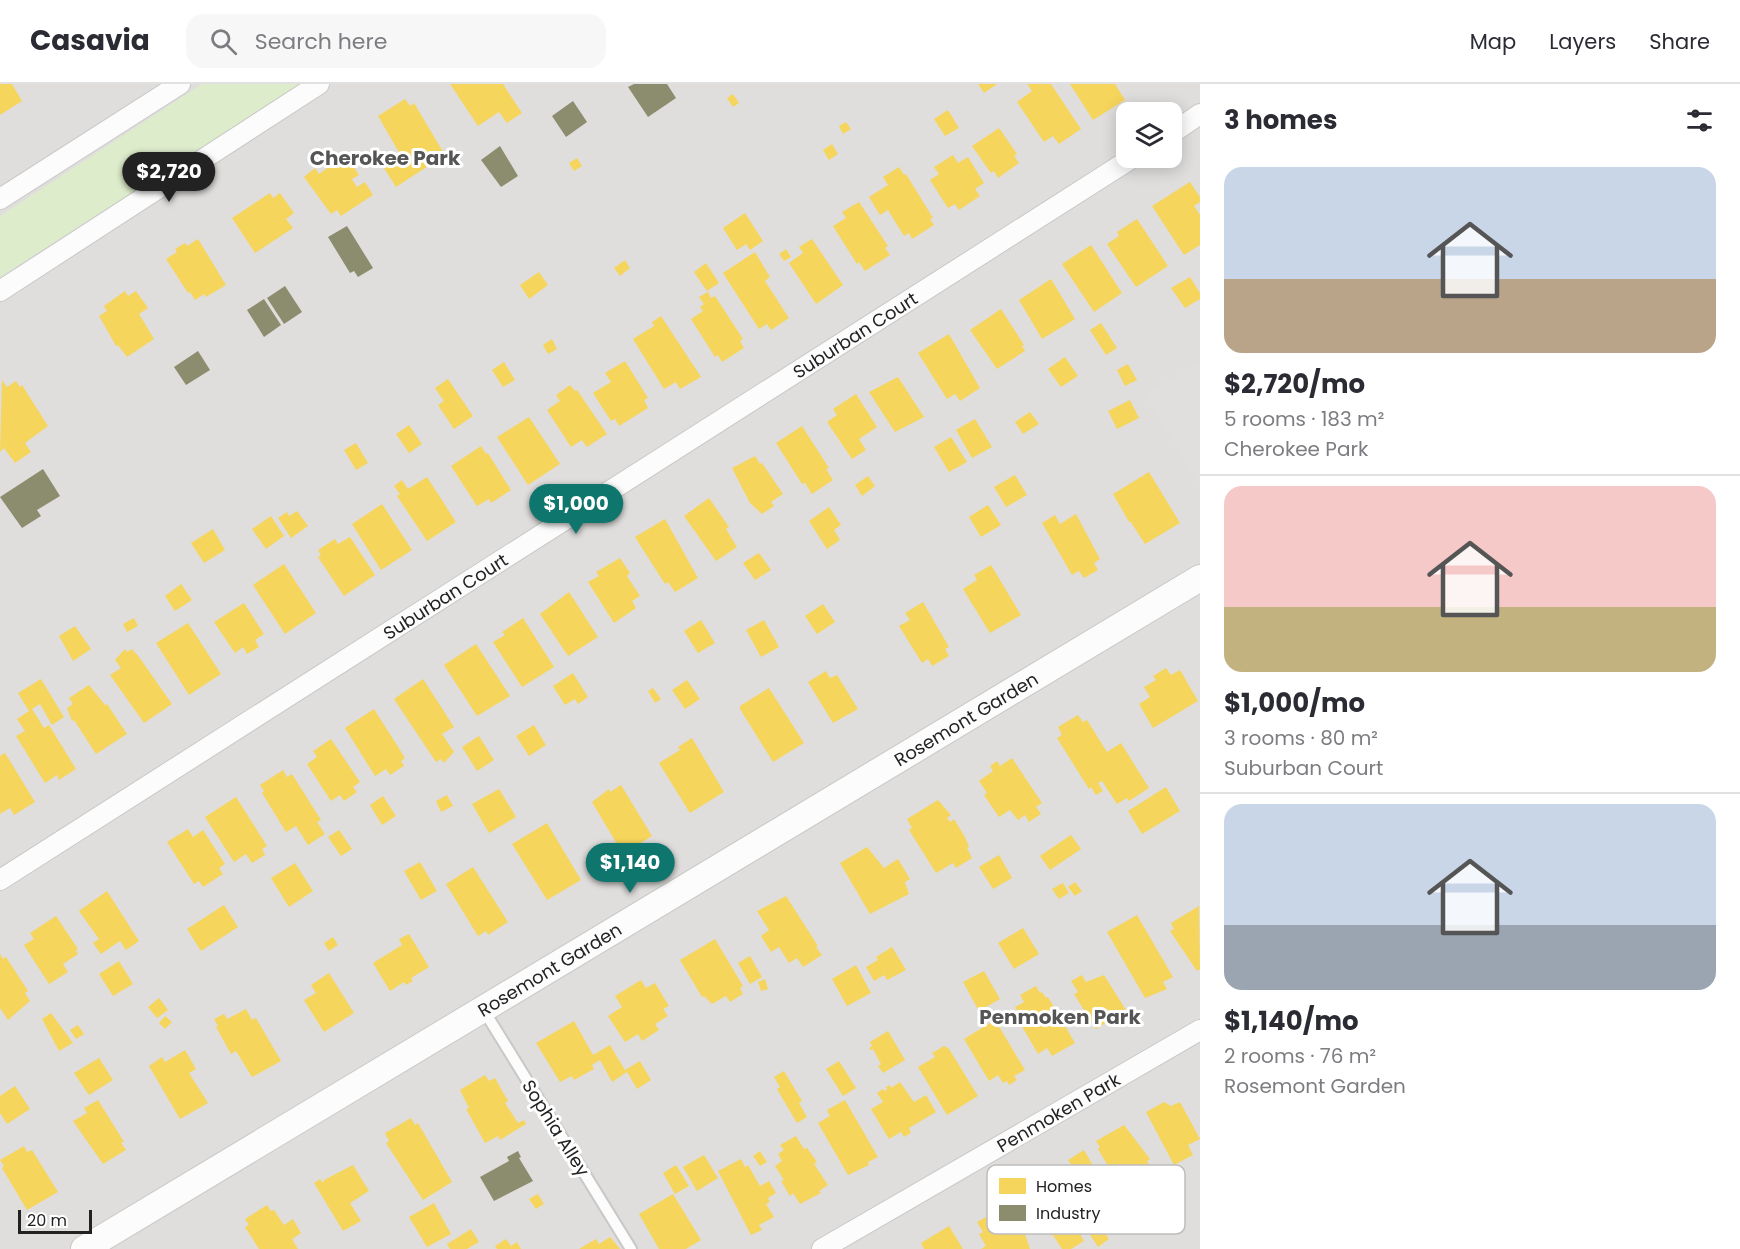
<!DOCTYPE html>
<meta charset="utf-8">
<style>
body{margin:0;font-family:Poppins,sans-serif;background:#f7f7f7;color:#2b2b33;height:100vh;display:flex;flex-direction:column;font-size:22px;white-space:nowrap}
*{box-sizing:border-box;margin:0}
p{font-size:20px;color:#7c7c81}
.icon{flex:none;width:33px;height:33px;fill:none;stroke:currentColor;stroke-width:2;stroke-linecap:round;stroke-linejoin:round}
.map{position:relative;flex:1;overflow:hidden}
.side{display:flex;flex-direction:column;background:#fff;width:540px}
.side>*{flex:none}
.controls{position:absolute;left:1116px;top:18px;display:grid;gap:12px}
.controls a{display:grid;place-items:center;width:66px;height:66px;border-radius:12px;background:#fff;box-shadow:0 3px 15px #0003;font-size:30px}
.scale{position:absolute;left:18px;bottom:15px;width:74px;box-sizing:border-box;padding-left:6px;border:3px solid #222;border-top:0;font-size:16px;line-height:21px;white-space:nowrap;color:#222;-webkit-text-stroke:4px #fff;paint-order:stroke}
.price{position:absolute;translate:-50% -51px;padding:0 14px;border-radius:21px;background:#0f766e;color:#fff;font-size:20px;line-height:39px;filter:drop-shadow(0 2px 3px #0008)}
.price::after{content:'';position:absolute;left:50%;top:36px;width:18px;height:14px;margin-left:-9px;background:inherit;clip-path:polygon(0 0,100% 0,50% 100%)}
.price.selected{background:#222;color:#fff}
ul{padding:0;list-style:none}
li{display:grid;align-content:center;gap:12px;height:318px;padding:0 24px}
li+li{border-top:2px solid #e1e1e2}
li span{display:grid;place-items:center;height:186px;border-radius:18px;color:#555}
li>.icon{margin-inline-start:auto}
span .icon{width:108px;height:108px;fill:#fffc;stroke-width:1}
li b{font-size:26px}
h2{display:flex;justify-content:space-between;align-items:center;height:72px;padding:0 24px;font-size:26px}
header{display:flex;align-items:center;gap:36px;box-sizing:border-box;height:84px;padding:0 30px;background:#fff;border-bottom:2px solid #e1e1e2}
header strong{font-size:28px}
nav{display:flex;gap:33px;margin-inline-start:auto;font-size:21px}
.search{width:420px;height:54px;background:#f7f7f7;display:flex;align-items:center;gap:15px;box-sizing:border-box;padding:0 21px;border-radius:18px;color:#7c7c81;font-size:22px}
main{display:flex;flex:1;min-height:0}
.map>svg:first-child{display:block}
.residential{fill:#dfdedc;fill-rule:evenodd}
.grass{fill:#ddeccb}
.parking{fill:#e0dfde}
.homes{fill:#f6d55c}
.industry{fill:#8c8c6e}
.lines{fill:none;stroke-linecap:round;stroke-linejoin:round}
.service-casing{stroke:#c9c8c7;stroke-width:14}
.minor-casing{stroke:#c9c8c7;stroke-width:22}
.tertiary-casing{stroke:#c9c8c7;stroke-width:28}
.service{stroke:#fdfcfc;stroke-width:10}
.minor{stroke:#fdfcfc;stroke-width:20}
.tertiary{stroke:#fdfcfc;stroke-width:26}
.labels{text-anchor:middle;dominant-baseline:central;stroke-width:6;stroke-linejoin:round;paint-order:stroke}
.street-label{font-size:18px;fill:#222;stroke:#fff}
.neighbourhood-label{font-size:20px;font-weight:bold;fill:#555;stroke:#fff}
.key{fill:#fff;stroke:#bdbdbd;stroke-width:1.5}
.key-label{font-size:16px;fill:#222}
</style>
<header>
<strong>Casavia</strong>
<div class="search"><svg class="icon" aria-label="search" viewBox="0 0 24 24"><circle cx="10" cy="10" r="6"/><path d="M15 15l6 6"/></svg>Search here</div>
<nav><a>Map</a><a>Layers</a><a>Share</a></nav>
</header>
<main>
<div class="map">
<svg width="1200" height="1165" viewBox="0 0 1200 1165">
<rect width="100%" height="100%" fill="#f0eeeb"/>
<!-- residential -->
<path class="residential" d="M0 0H1200V1165H0ZM1126 28H1172V74H1126Z"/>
<!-- grass -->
<path class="grass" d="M202 0H302L0 193V132Z"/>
<!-- parking -->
<path class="parking" d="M1200 277V402L1145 310Z"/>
<!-- homes -->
<g class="homes">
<path d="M0 0H12L22 17 0 31Z"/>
<path d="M450 0H503L522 29 507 39 499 28 478 42Z"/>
<path d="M978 0H997L984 9Z"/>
<path d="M1027 0H1051L1081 45 1059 60 1053 52 1044 58 1017 18 1032 7Z"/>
<path d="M1070 0H1115L1125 16 1093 36Z"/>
<path d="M733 10 739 19 733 23 727 14Z"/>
<path d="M405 15 410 22 414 19 445 71 396 103 382 81 400 70 378 32Z"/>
<path d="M948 26 959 44 945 52 934 35Z"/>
<path d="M846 38 851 45 843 50 839 42Z"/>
<path d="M999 44 1017 70 1014 72 1019 79 998 94 994 87 991 89 972 62Z"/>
<path d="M832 60 838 70 829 76 823 66Z"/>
<path d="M346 71 359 91 352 95 357 103 365 98 373 111 341 132 337 126 331 130 304 93 315 84 319 90Z"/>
<path d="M953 71 958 79 968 73 984 99 975 105 980 112 959 126 955 120 948 124 930 96 939 90 934 83Z"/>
<path d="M577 74 582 82 574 87 569 79Z"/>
<path d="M899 83 904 91 906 90 933 134 930 135 934 141 912 155 909 149 904 152 888 126 880 131 869 113 888 101 883 93Z"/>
<path d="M1190 98 1200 113V118L1194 122 1200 131V161L1184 171 1152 122Z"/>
<path d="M270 109 273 114 280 109 294 129 286 135 293 144 255 169 232 134Z"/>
<path d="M859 118 888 162 885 164 890 171 865 187 859 178 857 180 833 142 846 134 842 128Z"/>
<path d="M745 129 763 157 750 166 746 160 737 166 723 144Z"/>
<path d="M1137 135 1168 182 1136 203 1107 160 1119 152 1117 148Z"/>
<path d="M198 155 226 201 206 213 204 210 195 216 190 208 188 209 166 175 177 168 175 165 185 159 187 162Z"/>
<path d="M812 155 843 201 816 220 789 179 803 169 799 163Z"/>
<path d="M1091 161 1122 209 1094 228 1062 180Z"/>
<path d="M786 165 791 173 784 177 779 170Z"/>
<path d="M755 168 770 193 765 197 789 234 771 246 767 240 759 245 723 189Z"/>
<path d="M625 176 630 184 620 192 614 184Z"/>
<path d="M706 179 719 199 707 207 694 188Z"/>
<path d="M539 188 548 201 529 215 520 201Z"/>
<path d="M1190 193 1200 209V215L1185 224 1171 204Z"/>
<path d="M1051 195 1075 235 1042 255 1019 216Z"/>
<path d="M125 207 128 212 136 207 148 224 139 230 154 255 127 273 118 261 116 262 99 232 107 227 104 222Z"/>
<path d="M708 208 711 214 715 212 743 255 740 257 744 264 722 278 718 271 715 273 691 235 703 227 700 223 704 220 699 213Z"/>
<path d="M1001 225 1024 261 1022 262 1025 267 997 285 970 246Z"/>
<path d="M661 232 701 293 680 305 676 298 664 305 633 255 654 242 652 238Z"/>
<path d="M1101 239 1117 264 1106 271 1090 246Z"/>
<path d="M949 250 980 304 960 317 955 310 947 315 918 269Z"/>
<path d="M552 255 557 265 548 270 543 261Z"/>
<path d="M1065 273 1078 292 1061 303 1048 285Z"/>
<path d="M625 277 648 314 644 316 648 324 619 342 615 335 611 337 593 309 611 298 605 289Z"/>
<path d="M504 278 515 296 503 303 492 286Z"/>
<path d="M1128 280 1137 296 1125 302 1117 286Z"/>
<path d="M898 293 924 333 895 348 869 308Z"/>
<path d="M448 295 473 332 454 345 438 321 444 317 435 304Z"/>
<path d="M2 296 7 303 16 297 20 303 22 301 48 342 25 359 31 368 15 379 4 364 0 368Z"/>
<path d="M570 301 575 307 577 306 607 350 587 363 582 356 571 363 547 326 560 317 556 311Z"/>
<path d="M856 310 877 343 859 355 866 366 852 375 827 338 837 331 833 325Z"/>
<path d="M1130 316 1139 334 1117 345 1108 327Z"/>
<path d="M1030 328 1039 340 1023 350 1015 338Z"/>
<path d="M529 333 560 380 528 401 497 353Z"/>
<path d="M975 335 992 363 972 374 956 346Z"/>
<path d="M409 341 422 360 409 369 396 350Z"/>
<path d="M802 342 829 384 826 385 833 396 812 410 805 399 802 400 776 359Z"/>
<path d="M951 353 967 378 949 388 934 363Z"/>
<path d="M356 359 368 379 356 386 344 366Z"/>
<path d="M481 362 486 370 488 369 511 406 491 419 489 415 477 422 451 382Z"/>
<path d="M755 372 760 380 762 379 783 410 771 418 774 422 762 430 750 419 732 384Z"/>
<path d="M1149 388 1180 439 1145 460 1130 437 1129 438 1113 410Z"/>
<path d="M1015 391 1027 411 1006 423 994 403Z"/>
<path d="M868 392 875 402 862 412 855 401Z"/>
<path d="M427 393 456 438 427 457 397 412 400 410 394 402 402 396 408 405Z"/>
<path d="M709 414 729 443 726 445 737 463 716 477 684 432Z"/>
<path d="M382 420 412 466 381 486 352 440Z"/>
<path d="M988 421 1001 441 981 453 969 433Z"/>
<path d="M829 423 841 441 834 446 840 456 827 465 809 437Z"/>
<path d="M297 427 308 442 291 454 278 434 287 428 289 432Z"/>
<path d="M1076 430 1100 475 1094 479 1098 486 1084 494 1079 487 1072 491 1042 439 1055 431 1060 440Z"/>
<path d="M271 432 284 452 266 465 252 445Z"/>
<path d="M665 435 698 494 675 508 668 498 665 500 635 453Z"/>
<path d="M213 445 225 466 204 479 191 459Z"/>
<path d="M350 453 375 491 344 512 318 473 321 471 318 466 335 455 338 460Z"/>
<path d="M759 469 771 486 755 496 743 479Z"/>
<path d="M620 474 630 489 627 492 640 512 632 517 636 524 614 539 588 498 599 492 596 488Z"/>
<path d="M284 480 316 529 285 550 253 501Z"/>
<path d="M991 481 1021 531 990 549 963 505 977 496 974 491Z"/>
<path d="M181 500 192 516 175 527 165 512Z"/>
<path d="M569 508 598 553 568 572 540 530Z"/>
<path d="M923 518 949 563 945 565 949 572 932 582 928 575 922 579 899 542 910 536 905 529Z"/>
<path d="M244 519 264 550 255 556 259 563 247 570 243 563 235 569 214 538Z"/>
<path d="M823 520 835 538 817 550 805 532Z"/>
<path d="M134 534 138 542 127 548 123 540Z"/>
<path d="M523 534 554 583 522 603 493 558 505 551 502 548Z"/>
<path d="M701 536 715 559 698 569 684 547Z"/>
<path d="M764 536 779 563 761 573 746 546Z"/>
<path d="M188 539 221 590 189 611 156 559Z"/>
<path d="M75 542 91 565 73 577 59 552Z"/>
<path d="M476 560 510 612 477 632 444 581Z"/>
<path d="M125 565 127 568 132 565 139 573 172 620 144 639 110 591 121 584 115 576Z"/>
<path d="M1166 584 1171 591 1180 586 1198 617 1153 644 1139 620 1150 613 1144 603 1156 596 1153 592Z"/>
<path d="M826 587 830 594 837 591 858 625 833 639 808 598Z"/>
<path d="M573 589 588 613 578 620 575 615 565 621 553 602Z"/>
<path d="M41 595 64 633 52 641 40 620 32 625 44 644 49 641 76 685 59 696 57 691 45 699 16 652 25 647 17 635 29 627 18 609Z"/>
<path d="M423 595 454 643 442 650 454 668 444 679 441 675 436 678 394 615Z"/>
<path d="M687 596 700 615 685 625 672 606Z"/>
<path d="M89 601 105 621 107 620 127 650 96 670 74 636 72 637 67 624 73 620 69 614Z"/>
<path d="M653 604 661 615 655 619 648 607Z"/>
<path d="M769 604 804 659 773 678 740 625V622Z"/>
<path d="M374 625 405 674 401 677 404 682 390 691 386 685 375 692 345 644Z"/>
<path d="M1078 631 1083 638 1087 636 1107 668 1121 659 1149 704 1129 717 1127 714 1117 720 1102 697 1098 699 1103 707 1096 711 1091 703 1089 705 1057 654 1062 651 1058 643Z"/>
<path d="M534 641 546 661 529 672 516 652Z"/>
<path d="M479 652 494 676 477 687 462 663Z"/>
<path d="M692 654 724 708 690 729 659 679 680 666 678 663Z"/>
<path d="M331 655 360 698 353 703 357 708 344 717 340 711 331 717 307 680 317 673 313 667Z"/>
<path d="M5 669 35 718 14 731 10 724 0 730V672Z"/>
<path d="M1012 674 1042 719 1036 723 1041 730 1029 738 1025 731 1018 736 1010 726 999 733 984 711 987 709 979 697 993 687 990 682 997 677 1000 682Z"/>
<path d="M283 686 287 693 292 690 321 736 317 738 325 750 308 761 296 742 286 748 262 709 264 707 260 701Z"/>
<path d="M621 701 652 752 623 770 592 718 609 705 610 708Z"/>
<path d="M1166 703 1180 727 1142 750 1128 727Z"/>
<path d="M499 705 516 733 489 749 472 720Z"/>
<path d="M447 711 453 722 441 728 436 717Z"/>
<path d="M383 712 396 732 382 741 370 721Z"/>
<path d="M236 713 267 762 262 765 265 771 252 779 246 770 234 778 205 733Z"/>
<path d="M938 716 951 731 947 734 950 738 954 735 965 753 969 763 967 764 972 774 956 784 953 779 936 789 909 746 912 744 907 735Z"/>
<path d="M547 739 581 796 547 816 512 760Z"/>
<path d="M188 745 193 753 203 746 225 780 219 784 223 790 203 803 199 797 194 800 167 758Z"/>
<path d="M339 746 352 765 341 772 328 753Z"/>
<path d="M1071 751 1081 765 1050 786 1040 772Z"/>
<path d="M867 763 884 784 898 775 910 795 905 798 909 810 870 830 840 779Z"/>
<path d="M999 771 1012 794 993 805 979 783Z"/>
<path d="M420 778 437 807 421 816 404 787Z"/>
<path d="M295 779 313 807 289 823 271 794Z"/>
<path d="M473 783 508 838 488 851 486 847 478 852 446 800Z"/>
<path d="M1075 798 1082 807 1075 812 1068 803Z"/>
<path d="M1063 799 1069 809 1059 815 1052 805Z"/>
<path d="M107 807 139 857 126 866 120 857 101 870 93 859 99 855 79 827Z"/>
<path d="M786 812 818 862 816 863 822 871 803 883 797 874 789 879 779 863 771 868 761 852 769 846 757 827Z"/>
<path d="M224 821 238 843 201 867 187 845Z"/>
<path d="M1199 822 1200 885 1197 887 1170 847 1174 845 1171 839Z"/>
<path d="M1137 831 1173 893 1163 898 1167 905 1145 914 1107 848Z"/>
<path d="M56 832 78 865 76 867 78 870 63 880 68 888 49 900 24 861 34 855 30 849Z"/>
<path d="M1023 844 1039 870 1014 885 998 859Z"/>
<path d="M409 850 429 883 411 894 413 897 406 901 404 898 390 907 373 879 402 861 399 855Z"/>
<path d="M333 853 338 861 329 867 324 859Z"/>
<path d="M715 855 743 902 740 904 743 910 730 918 726 912 712 920 704 912 702 913 680 876Z"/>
<path d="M892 863 906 886 887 896 884 891 874 897 866 883 878 876 876 873Z"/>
<path d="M0 870 3 875 6 873 28 907 25 909 30 917 8 936 0 924Z"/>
<path d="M750 872 762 893 750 900 738 879Z"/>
<path d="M119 877 133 900 113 912 99 890Z"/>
<path d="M856 881 871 909 847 922 832 895Z"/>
<path d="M984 887 1000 915 979 927 963 898Z"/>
<path d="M329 889 354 929 324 948 304 916 316 909 311 901Z"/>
<path d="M1082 891 1086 898 1104 891 1126 926 1096 945 1074 910 1078 908 1071 897Z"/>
<path d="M765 895 768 905 761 907 758 898Z"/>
<path d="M641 896 646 904 655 899 669 922 663 925 668 932 655 940 659 946 642 957 638 950 625 958 608 932 622 923 615 912Z"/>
<path d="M1036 902 1040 909 1042 908 1046 914 1048 913 1075 959 1052 972 1047 964 1038 970 1016 932 1019 930 1015 923 1024 918 1020 911Z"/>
<path d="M159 914 168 926 157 934 148 923Z"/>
<path d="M246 925 252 936 256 934 281 977 252 993 236 967 231 970 216 943 218 942 214 935 224 930 227 935Z"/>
<path d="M51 929 73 959 59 967 42 935Z"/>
<path d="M165 932 172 938 165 945 159 939Z"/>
<path d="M995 936 1025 986 1014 992 1017 996 1009 1001 1007 997 1003 999 998 991 989 997 964 955Z"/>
<path d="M574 937 593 971 610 961 625 986 640 977 651 996 637 1005 627 988 612 998 600 976 592 981 594 985 574 996 572 992 560 998 536 959Z"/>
<path d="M78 941 84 950 76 955 70 946Z"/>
<path d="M888 947 905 976 883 989 878 982 881 980 873 965 870 966 869 964 872 962 870 958Z"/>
<path d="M944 962 949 965 978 1012 947 1031 918 983 935 973 932 969Z"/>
<path d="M185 966 196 985 189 989 208 1019 180 1035 149 982 162 973 165 978Z"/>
<path d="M99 974 113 996 89 1011 74 989Z"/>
<path d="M839 977 856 1004 843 1012 826 985Z"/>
<path d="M784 987 802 1017 799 1019 807 1033 797 1039 777 1005 780 1003 774 993Z"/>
<path d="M485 991 489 997 495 994 508 1017 505 1019 518 1039 524 1036 526 1040 500 1056 498 1052 485 1059 466 1025 469 1024 460 1006Z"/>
<path d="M900 998 914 1018 926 1011 936 1028 909 1044 911 1049 904 1053 901 1048 889 1055 871 1025 883 1018 877 1009 883 1005 885 1007 887 1006 886 1003 890 1001 891 1004Z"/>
<path d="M15 1002 30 1025 7 1040 0 1029V1012Z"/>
<path d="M98 1016 124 1058 121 1059 126 1066 103 1080 73 1037 87 1029 84 1024Z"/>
<path d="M845 1016 878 1073 868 1078 869 1081 848 1091 818 1039 830 1032 827 1026Z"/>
<path d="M1164 1018 1171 1022 1180 1018 1200 1055 1188 1061 1193 1071 1174 1081 1146 1028Z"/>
<path d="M411 1034 415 1041 418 1039 452 1098 423 1116 386 1059 389 1057 385 1049Z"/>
<path d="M1124 1041 1150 1075 1147 1077 1166 1109 1144 1122 1147 1125 1142 1128 1140 1125 1135 1128 1098 1065 1100 1063 1096 1057Z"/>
<path d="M796 1052 804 1065 807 1064 817 1078 814 1080 828 1101 819 1107 821 1109 800 1120 793 1109 790 1112 781 1097 784 1096 775 1082 782 1077 778 1070 784 1066 780 1061Z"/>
<path d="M24 1062 27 1068 32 1066 58 1108 27 1126 2 1084 4 1082 0 1076Z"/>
<path d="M1084 1066 1106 1104 1103 1106 1110 1118 1088 1131 1080 1117 1077 1119 1059 1090 1072 1082 1068 1076Z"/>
<path d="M760 1067 767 1078 760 1082 753 1072Z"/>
<path d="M704 1071 718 1094 697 1107 683 1083Z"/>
<path d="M741 1075 745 1083 748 1081 760 1102 769 1097 776 1109 768 1114 770 1118 766 1120 774 1133 759 1141 762 1146 751 1151 718 1087Z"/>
<path d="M353 1081 369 1107 350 1119 361 1137 343 1147 314 1099 320 1095 323 1099 324 1096Z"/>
<path d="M676 1081 689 1102 675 1110 663 1089Z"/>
<path d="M1046 1088 1084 1157 1071 1165H1062L1053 1151 1051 1152 1044 1141 1040 1142 1018 1104Z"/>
<path d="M538 1110 544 1120 536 1125 529 1115Z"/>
<path d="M673 1110 701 1156 686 1165H659L639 1130Z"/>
<path d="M434 1119 451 1150 427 1163 409 1133Z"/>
<path d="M267 1121 271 1127 274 1126 284 1141 293 1135 301 1149 292 1155 298 1165H259L245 1143 249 1141 245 1135Z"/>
<path d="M999 1126 1004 1135 1012 1131 1018 1143 1022 1141 1030 1165H981L986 1162 979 1150 983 1148 977 1138Z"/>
<path d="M1098 1138 1109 1155 1098 1163 1087 1146Z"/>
<path d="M949 1142 963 1165H924L921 1159Z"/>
<path d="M471 1145 479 1158 467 1165H450L447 1160Z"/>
<path d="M610 1153 620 1165H579L596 1155 599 1160Z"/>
<path d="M506 1155 511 1162 517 1158 521 1165H497L495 1162Z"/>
</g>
<!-- industry -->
<g class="industry">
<path d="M634 0H667L676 14 648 33 628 3Z"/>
<path d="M573 17 587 38 566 53 552 32Z"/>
<path d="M500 62 518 92 501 103 481 76Z"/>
<path d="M347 142 373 184 358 193 354 187 350 189 328 153Z"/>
<path d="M285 202 302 228 284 240 267 214Z"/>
<path d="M264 215 281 241 264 253 247 226Z"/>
<path d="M198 267 210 286 186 301 174 283Z"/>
<path d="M43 385 60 412 37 426 41 432 22 444 0 413Z"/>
<path d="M518 1067 521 1073 519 1074 533 1097 494 1117 480 1093 509 1077 507 1073Z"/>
</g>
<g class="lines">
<!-- service casing -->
<g class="service-casing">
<path id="service" d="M483 925 631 1165"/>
</g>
<!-- minor casing -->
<g class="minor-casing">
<g id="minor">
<path d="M1172 49 1200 30"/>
<path d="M0 115 180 0"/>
<path d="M0 207 319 0"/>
<path id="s1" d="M0 796 1132 74"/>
<path id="s2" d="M822 1165 1200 946"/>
</g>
</g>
<!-- tertiary casing -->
<g class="tertiary-casing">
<g id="tertiary">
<path id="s3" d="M84 1165 1200 494"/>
</g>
</g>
<!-- service -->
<use href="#service" class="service"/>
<!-- minor -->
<use href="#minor" class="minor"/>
<!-- tertiary -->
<use href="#tertiary" class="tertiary"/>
</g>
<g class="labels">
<!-- street labels -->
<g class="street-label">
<text stroke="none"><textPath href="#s1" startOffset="1014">Suburban Court</textPath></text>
<text stroke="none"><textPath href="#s1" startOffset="528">Suburban Court</textPath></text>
<text stroke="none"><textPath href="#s3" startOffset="1029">Rosemont Garden</textPath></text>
<text stroke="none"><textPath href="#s3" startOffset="543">Rosemont Garden</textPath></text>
<text stroke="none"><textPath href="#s2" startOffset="273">Penmoken Park</textPath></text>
<text transform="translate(556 1044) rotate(58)">Sophia Alley</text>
</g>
<!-- neighbourhood labels -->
<g class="neighbourhood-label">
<text x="385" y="74">Cherokee Park</text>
<text x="1060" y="933">Penmoken Park</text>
</g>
</g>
<!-- legend -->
<rect x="987" y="1081" width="198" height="69" rx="9" class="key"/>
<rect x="999" y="1094" width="27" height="16" fill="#f6d55c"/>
<rect x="999" y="1121" width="27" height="16" fill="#8c8c6e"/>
<g class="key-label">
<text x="1036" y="1108">Homes</text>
<text x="1036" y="1135">Industry</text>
</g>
</svg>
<div class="controls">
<a><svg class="icon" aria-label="layers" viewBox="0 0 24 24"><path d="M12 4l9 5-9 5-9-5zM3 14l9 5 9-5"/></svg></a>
</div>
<div class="scale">20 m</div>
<b class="price selected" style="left:169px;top:119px">$2,720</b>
<b class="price" style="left:576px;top:451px">$1,000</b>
<b class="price" style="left:630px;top:810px">$1,140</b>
</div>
<section class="side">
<h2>3 homes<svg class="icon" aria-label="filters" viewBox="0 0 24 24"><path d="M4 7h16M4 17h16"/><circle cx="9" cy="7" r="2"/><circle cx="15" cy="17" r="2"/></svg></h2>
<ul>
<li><span style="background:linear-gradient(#c9d6e8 60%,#b9a48a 0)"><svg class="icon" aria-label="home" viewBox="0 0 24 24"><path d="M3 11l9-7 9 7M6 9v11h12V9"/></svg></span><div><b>$2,720/mo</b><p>5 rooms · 183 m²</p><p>Cherokee Park</p></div></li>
<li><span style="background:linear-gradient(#f6c9c9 65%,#c2b280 0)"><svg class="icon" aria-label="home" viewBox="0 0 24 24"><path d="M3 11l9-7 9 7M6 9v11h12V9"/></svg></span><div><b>$1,000/mo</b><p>3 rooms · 80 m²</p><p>Suburban Court</p></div></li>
<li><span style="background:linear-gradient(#c9d6e8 65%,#9aa5b1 0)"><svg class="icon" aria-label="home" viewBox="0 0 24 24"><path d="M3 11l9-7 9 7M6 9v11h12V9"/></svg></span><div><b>$1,140/mo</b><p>2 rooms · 76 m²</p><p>Rosemont Garden</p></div></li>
</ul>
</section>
</main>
